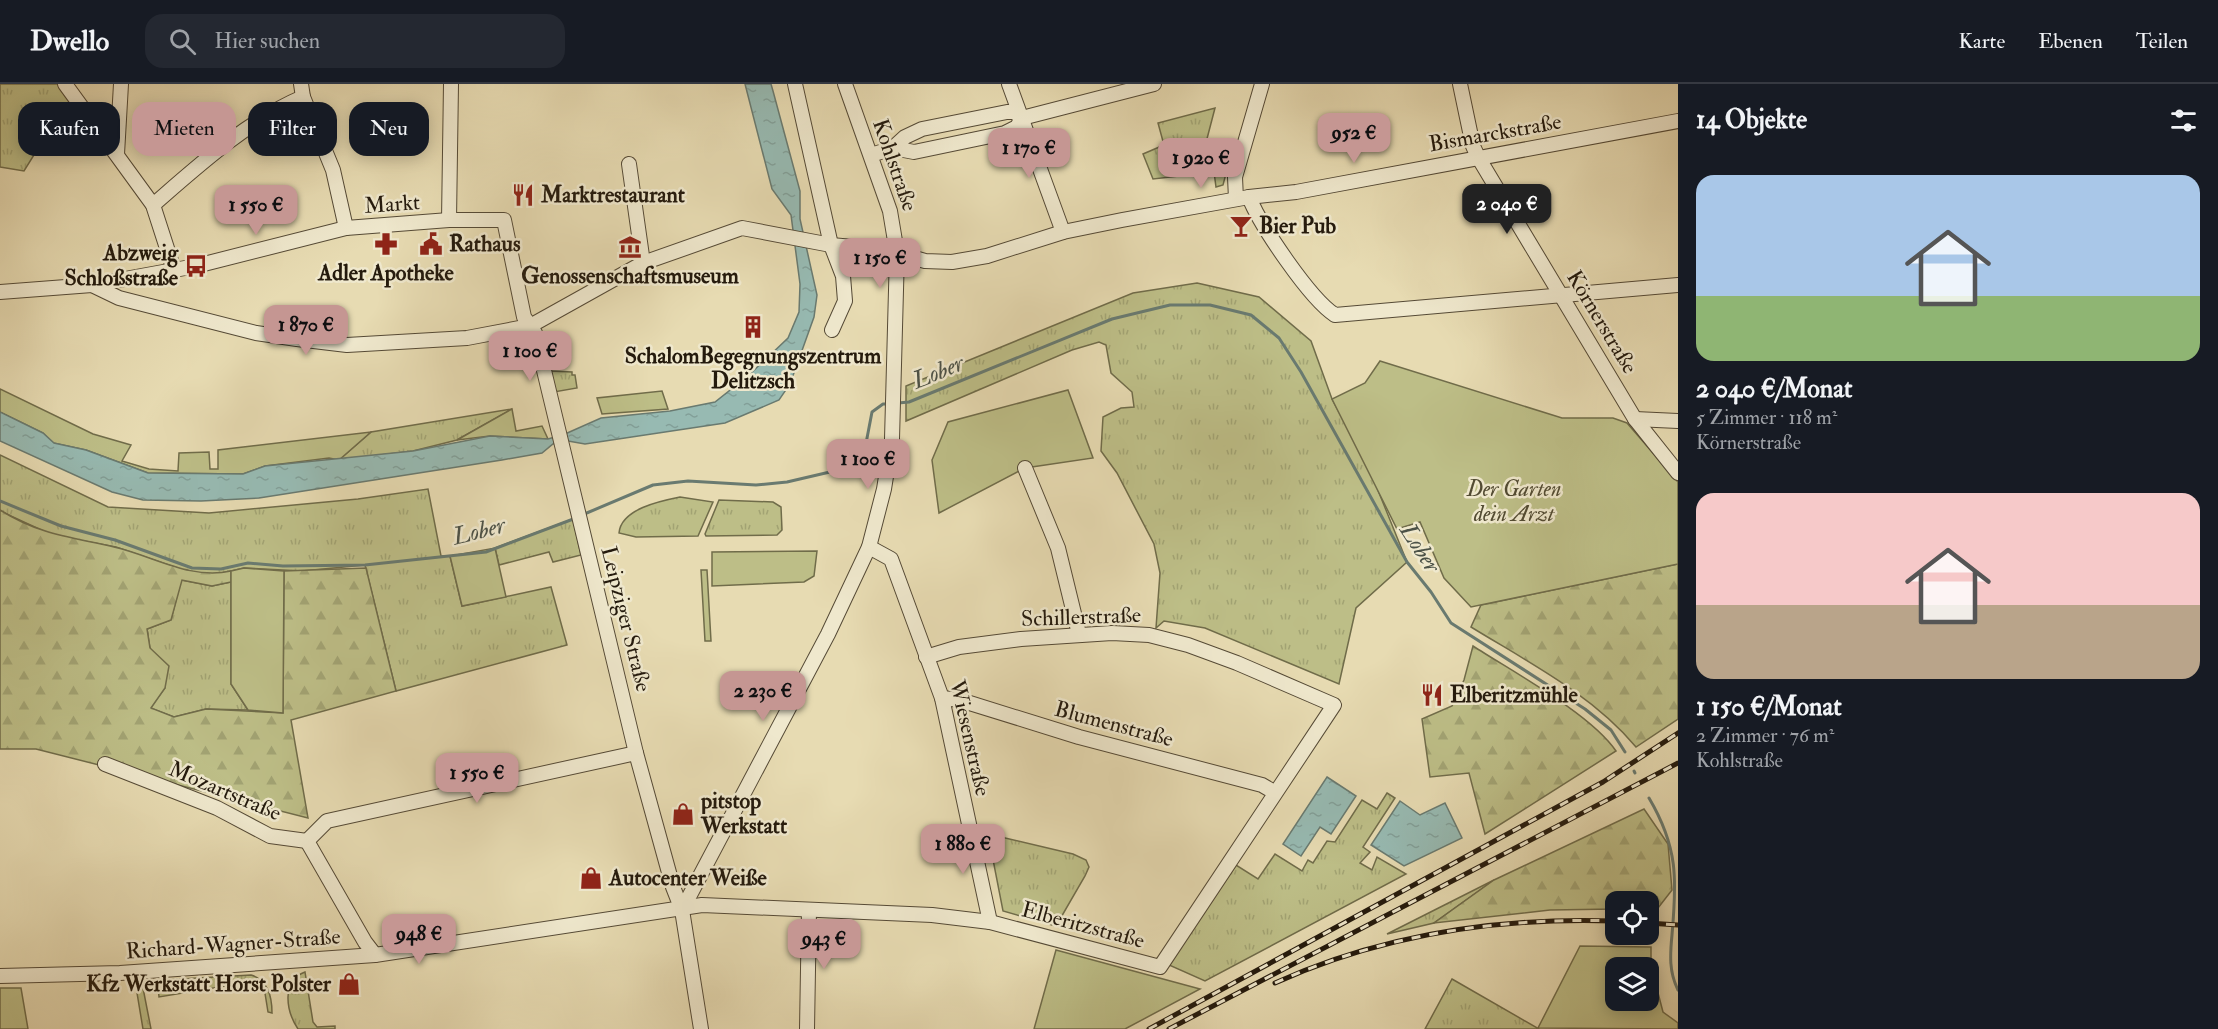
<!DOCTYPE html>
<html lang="de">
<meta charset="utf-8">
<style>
body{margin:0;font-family:"IM FELL Double Pica",serif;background:#242831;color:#f1f3f6;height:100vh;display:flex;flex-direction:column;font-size:22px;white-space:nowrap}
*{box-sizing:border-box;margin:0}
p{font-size:20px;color:#9ea1a6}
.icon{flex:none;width:33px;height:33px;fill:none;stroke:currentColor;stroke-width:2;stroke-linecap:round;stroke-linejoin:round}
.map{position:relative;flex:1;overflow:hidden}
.drawer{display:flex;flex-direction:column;background:#171b24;width:540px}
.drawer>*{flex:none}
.guide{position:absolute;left:18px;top:18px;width:570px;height:54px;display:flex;gap:12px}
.buttons{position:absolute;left:1605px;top:807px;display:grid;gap:12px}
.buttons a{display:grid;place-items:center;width:54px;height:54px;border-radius:12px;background:#171b24;box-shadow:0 3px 15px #0003;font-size:30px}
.price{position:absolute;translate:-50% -51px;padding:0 14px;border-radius:12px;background:#c59692;color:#111;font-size:20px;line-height:39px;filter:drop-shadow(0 2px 3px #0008)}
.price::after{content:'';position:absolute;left:50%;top:36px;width:18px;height:14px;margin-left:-9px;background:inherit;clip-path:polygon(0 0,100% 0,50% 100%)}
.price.selected{background:#222;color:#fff}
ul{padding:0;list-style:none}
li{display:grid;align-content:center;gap:12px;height:318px;padding:0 18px}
li span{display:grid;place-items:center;height:186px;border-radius:18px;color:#555}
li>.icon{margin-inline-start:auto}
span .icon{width:108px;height:108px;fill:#fffc;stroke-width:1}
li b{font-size:26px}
h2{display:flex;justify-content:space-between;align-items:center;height:72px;padding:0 18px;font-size:26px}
.chip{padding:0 21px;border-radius:18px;background:#171b24;box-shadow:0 3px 15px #0003;font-size:21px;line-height:54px}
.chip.selected{background:#c59692;color:#111}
header{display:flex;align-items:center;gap:36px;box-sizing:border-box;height:84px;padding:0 30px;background:#171b24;border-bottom:2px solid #363941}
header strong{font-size:28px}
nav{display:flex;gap:33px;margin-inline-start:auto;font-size:21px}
.search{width:420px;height:54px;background:#242831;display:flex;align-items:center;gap:15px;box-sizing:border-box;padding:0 21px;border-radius:18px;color:#9ea1a6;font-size:22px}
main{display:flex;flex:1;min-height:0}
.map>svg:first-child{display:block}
.grass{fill:url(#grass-tufts);stroke:#706c4a;stroke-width:1.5}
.forest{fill:url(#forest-firs);stroke:#706c4a;stroke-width:1.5}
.garden{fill:#bdbe87;stroke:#706c4a;stroke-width:1.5;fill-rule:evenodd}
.water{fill:url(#water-ripples);stroke:#697a70;stroke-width:1.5}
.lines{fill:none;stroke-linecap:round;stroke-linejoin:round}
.stream{stroke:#697a70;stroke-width:3}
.minor-casing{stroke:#554a36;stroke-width:16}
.minor{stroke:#efe8cd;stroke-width:14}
.rail-casing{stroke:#241a0d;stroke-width:5}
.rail{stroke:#efe8cd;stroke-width:3;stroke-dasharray:9;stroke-linecap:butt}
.labels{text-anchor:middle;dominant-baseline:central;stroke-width:5;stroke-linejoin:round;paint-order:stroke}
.street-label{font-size:22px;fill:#241a0d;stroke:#efe8cd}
.poi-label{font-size:22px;font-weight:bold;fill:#241a0d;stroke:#efe8cd;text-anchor:start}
.park-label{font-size:22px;font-style:italic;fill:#524b32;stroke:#efe8cd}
.water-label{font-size:24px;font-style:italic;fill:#4c5247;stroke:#efe8cd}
</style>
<header>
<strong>Dwello</strong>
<div class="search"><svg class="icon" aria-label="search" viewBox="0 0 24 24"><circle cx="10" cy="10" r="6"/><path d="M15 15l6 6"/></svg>Hier suchen</div>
<nav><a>Karte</a><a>Ebenen</a><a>Teilen</a></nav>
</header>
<main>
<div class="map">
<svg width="1678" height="945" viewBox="0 0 1678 945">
<defs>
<pattern id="grass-tufts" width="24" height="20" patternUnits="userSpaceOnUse" patternTransform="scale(1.5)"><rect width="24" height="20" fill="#bdbe87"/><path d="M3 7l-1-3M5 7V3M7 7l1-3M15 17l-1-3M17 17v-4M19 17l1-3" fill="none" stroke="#a2a373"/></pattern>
<pattern id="forest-firs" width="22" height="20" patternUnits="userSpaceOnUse" patternTransform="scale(1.5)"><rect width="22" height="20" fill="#bdbe87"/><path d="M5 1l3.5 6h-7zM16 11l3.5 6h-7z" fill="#a2a373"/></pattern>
<pattern id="water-ripples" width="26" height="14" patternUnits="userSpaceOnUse" patternTransform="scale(1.5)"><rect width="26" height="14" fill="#97bab2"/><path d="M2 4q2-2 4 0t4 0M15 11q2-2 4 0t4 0" fill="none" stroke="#829f98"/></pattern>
</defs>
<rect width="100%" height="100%" fill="#e7dbb2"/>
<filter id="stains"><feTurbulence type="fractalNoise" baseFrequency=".00333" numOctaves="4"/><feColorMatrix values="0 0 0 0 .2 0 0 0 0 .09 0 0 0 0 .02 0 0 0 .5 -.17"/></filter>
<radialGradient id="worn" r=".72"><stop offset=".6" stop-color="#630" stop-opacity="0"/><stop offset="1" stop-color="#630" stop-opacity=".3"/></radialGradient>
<!-- grass -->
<g class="grass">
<path d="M0 0H58L85 37 37 66 24 87 0 83Z"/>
<path d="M1215 24 1203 70 1229 78 1223 101 1216 103 1214 88 1153 95 1143 70 1164 61 1158 39Z"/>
<path d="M1197 199 1259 213 1311 257 1332 315 1369 384 1407 478 1356 524 1339 600 1205 544 1164 537 1156 544 1160 489 1154 460 1117 389 1101 367 1103 333 1121 324 1134 323 1132 308 1111 289 1106 261 1099 258 1072 266 906 337V302L1133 209Z"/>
<path d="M550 287 572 288V291H575L577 304 554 308Z"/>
<path d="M512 325 457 356 413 367 339 376 371 348Z"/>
<path d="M0 371 108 423 209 429 358 415 428 405 441 472H450L462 522 551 503 567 561 396 607 365 481 302 487 244 484 213 491 189 488 116 463 52 451 0 427Z"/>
<path d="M680 413 713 418 698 452 636 453 619 449C621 425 660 417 680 413Z"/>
<path d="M719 416 773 418 781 423 782 446 777 451 706 452 705 450Z"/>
<path d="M573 435 581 471 553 478 549 468 499 481 495 464Z"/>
<path d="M181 496 212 502 231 498V600L248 626 206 625 174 633 150 624 165 604 150 564 147 545 171 536Z"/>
<path d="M1387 709 1395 714 1363 763 1370 768 1360 779 1372 786 1377 773 1406 790 1205 897 1169 881 1236 781 1258 795 1275 770 1302 787 1308 776 1313 779 1327 757 1335 758 1362 716 1377 725Z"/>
<path d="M988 750 1073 770 1086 776 1089 783 1085 792 1056 842 1003 827Z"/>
<path d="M1494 796 1434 839 1387 850Z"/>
<path d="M305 888 313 938 317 943 335 942V945H298C286 927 281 897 305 888Z"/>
<path d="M251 891C268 896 272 913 272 929L268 928 264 903 258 904 256 897 159 913 158 902 162 896Z"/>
<path d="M1452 895 1539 945H1425Z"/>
<path d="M134 897 143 904 151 945H143L136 903H132Z"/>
</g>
<!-- forest -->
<g class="forest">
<path d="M0 426C40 451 71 453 114 463 154 472 189 496 231 487V498L212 502 182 496 171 536 147 545 150 564 169 582 165 604 151 624 174 633 206 625 283 629 284 487 366 484 396 607 291 636 308 734 36 665H0Z"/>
<path d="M1678 480V635L1636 663C1593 611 1528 578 1471 543L1481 521Z"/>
<path d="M1473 562C1513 588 1591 630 1616 667L1485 750 1469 689 1430 693 1422 635 1452 622 1464 596Z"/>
<path d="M1644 725 1668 760 1672 806 1658 824H1649L1648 818H1616L1615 825 1550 826 1434 839 1494 796Z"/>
</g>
<!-- garden -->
<g class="garden">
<path d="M1380 277 1562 334H1613L1627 339 1678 398V480L1471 523 1444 494 1420 438 1397 445 1332 315 1365 299Z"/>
<path d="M0 305 93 350 131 361 122 377 149 385 178 387 179 369 209 368 210 385H218V366L371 348 339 376 329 374 265 382 243 390 148 389 86 366 53 359 43 349 0 328Z"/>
<path d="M1068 306 1093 374 1025 384 939 429 932 376 948 338Z"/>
<path d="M662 307 668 325 602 330 597 314Z"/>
<path d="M512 325 516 347 542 342 548 355 490 352 457 356Z"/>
<path d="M495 464 506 513 462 522 450 472Z"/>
<path d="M817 467 814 492 804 498 712 502V468Z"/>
<path d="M244 484 284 487 283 629 248 626 231 600V487Z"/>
<path d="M701 486H707L711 557H705Z"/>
<path d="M1580 862 1651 863V882L1663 928 1678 939V945L1538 944ZM1616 884H1648V916H1616Z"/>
<path d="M1056 866 1200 905 1125 945H1034Z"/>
<path d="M0 904H21L28 945H0Z"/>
</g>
<!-- water -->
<g class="water">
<path d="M745 0H771L773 7 800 107V135L817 211 814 233 790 300 779 316 725 339 585 360 568 357 553 360 542 369 502 376 259 414 201 417 143 416 112 408 0 357V328L43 349 54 359 86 366 148 389 243 390 265 382 413 367 490 352 548 355 565 350 601 334 670 327 715 318 749 291 788 254 799 228 800 200 791 131 772 105Z"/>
<path d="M1327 693 1356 712 1331 750 1320 743 1301 772 1283 760Z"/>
<path d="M1400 717 1420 731 1445 719 1462 754 1404 782 1371 761Z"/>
</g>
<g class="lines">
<!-- stream -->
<g class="stream">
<path d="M898 319 909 318 1112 235 1170 221H1210L1251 231 1279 254 1301 288 1407 478 1431 508 1451 539 1585 625 1611 646 1625 668"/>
<path d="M0 417 61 442 115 456 192 484 221 485 248 479 283 482 365 481 486 468 576 434"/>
<path d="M582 431 653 401 688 397 756 401 787 398 847 384 863 375 872 328 883 320H888"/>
<path d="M1634 687 1635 689"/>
<path d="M1649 714C1678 763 1677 795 1672 851 1670 871 1669 888 1678 906"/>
</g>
<!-- minor casing -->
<g class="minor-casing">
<g id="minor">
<path d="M65 0 153 121 174 186"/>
<path d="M301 0 303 13 333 86 346 144"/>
<path d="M795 0 831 161 843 192 845 217 832 246"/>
<path d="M1009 0 1063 148"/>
<path d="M1460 0 1473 62 1478 73 1635 335 1678 389"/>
<path d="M893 64 914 68 1005 49 1017 43 1022 34 1154 0"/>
<path d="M117 70 121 0"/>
<path d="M871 71 893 64 905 53 922 45 1007 28H1014L1022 34"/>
<path d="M629 80 643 179"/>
<path d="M1249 113C1260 141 1310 215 1335 231L1678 201"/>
<path d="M1236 115 1235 93 1262 0"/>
<path d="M153 121C199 81 247 37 303 13"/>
<path d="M449 136 451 0"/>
<path d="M92 201 119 214 256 249 297 255 347 261 467 254 530 242 643 179 742 144 831 161 887 166 925 177 952 178 987 172 1063 148 1122 136 1249 113 1296 108 1678 37"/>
<path d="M0 208 92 201 196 182 346 144 449 136H504L524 233 535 249 636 669 673 803 682 826 701 945"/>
<path d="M1635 335 1678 337"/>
<path d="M1025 384 1058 464 1079 550"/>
<path d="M869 463 891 475 942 614 990 838"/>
<path d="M942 614 960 616 1079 653 1262 701 1274 708"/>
<path d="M105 680 217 724 270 752 307 757"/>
<path d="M307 757 327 737 636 669"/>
<path d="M307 757 365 858 375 871"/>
<path d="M682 826 828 550 869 463 884 405 892 355 897 169 890 127 845 0"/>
<path d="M0 892 120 889 375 871 702 821 932 831 990 838 1160 883 1334 621 1237 579 1188 561 1149 551 1112 549 1021 555 959 563 926 573"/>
<path d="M807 945 809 826"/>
</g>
</g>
<!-- minor -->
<use href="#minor" class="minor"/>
<!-- rail casing -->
<g class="rail-casing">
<g id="rail">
<path d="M1648 839 1678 841"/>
<path d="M1275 899C1381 851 1499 833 1616 837"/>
<path d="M1149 945 1603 698 1678 649"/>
<path d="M1169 945 1678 679"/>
</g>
</g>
<!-- rail -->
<use href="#rail" class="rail"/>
</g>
<!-- icons -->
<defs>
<g id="restaurant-bare" transform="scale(1.8)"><path d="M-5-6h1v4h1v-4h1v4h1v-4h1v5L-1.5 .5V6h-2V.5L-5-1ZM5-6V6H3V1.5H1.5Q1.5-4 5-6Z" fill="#8f2418" stroke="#efe8cd" stroke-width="2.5" paint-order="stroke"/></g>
<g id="bar-bare" transform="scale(1.8)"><path d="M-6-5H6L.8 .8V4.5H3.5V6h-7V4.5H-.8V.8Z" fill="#8f2418" stroke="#efe8cd" stroke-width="2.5" paint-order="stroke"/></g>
<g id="pharmacy-bare" transform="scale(1.8)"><path d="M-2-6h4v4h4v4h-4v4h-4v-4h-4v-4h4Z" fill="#8f2418" stroke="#efe8cd" stroke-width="2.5" paint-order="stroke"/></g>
<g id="civic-bare" transform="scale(1.8)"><path d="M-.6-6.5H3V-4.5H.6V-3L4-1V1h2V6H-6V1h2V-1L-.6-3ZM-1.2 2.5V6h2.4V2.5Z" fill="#8f2418" stroke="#efe8cd" stroke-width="2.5" paint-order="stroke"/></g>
<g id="museum-bare" transform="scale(1.8)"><path d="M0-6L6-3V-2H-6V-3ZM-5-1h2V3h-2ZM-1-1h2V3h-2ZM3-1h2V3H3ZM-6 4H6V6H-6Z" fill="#8f2418" stroke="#efe8cd" stroke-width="2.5" paint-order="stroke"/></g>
<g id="bus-bare" transform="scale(1.8)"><path d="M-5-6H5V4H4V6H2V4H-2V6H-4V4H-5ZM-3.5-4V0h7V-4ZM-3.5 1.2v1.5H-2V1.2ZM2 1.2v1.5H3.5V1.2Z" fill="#8f2418" stroke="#efe8cd" stroke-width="2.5" paint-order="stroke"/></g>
<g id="building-bare" transform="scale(1.8)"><path d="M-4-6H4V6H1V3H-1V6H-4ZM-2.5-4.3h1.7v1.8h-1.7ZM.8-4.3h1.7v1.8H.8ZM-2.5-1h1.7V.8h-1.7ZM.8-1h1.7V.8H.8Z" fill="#8f2418" stroke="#efe8cd" stroke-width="2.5" paint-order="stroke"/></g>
<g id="shop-bare" transform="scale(1.8)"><path d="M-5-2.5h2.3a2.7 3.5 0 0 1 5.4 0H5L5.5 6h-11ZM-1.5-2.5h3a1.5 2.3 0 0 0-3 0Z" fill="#8f2418" stroke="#efe8cd" stroke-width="2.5" paint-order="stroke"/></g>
</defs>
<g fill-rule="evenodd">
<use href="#restaurant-bare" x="523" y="111"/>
<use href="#bar-bare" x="1241" y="142"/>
<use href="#pharmacy-bare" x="386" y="160"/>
<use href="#civic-bare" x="431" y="160"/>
<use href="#museum-bare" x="630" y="163"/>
<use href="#bus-bare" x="196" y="182"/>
<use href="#building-bare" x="753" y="243"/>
<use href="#restaurant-bare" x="1432" y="611"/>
<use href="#shop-bare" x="683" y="730"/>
<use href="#shop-bare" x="591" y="794"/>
<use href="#shop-bare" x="349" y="900"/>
</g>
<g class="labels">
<!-- street labels -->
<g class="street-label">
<text transform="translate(1495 49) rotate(-10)">Bismarckstraße</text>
<text transform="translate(895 81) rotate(71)">Kohlstraße</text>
<text transform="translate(392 120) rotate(-4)">Markt</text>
<text transform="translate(1602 238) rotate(59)">Körnerstraße</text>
<text transform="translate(1081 533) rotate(-2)">Schillerstraße</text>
<text transform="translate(626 535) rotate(76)">Leipziger Straße</text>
<text transform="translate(1114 640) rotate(15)">Blumenstraße</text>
<text transform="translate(970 654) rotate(77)">Wiesenstraße</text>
<text transform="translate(225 707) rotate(23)">Mozartstraße</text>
<text transform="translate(1083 841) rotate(15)">Elberitzstraße</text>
<text transform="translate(233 860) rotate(-4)">Richard-Wagner-Straße</text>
</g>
<!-- poi labels -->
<g class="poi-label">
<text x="541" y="111">Marktrestaurant</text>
<text x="1259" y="142">Bier Pub</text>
<text x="449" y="160">Rathaus</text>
<text x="178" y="169" text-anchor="end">Abzweig<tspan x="178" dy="25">Schloßstraße</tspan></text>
<text x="386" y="189" text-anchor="middle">Adler Apotheke</text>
<text x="630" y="192" text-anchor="middle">Genossenschaftsmuseum</text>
<text x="753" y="272" text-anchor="middle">SchalomBegegnungszentrum<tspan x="753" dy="25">Delitzsch</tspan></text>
<text x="1450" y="611">Elberitzmühle</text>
<text x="701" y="717">pitstop<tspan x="701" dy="25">Werkstatt</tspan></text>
<text x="609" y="794">Autocenter Weiße</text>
<text x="331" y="900" text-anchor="end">Kfz Werkstatt Horst Polster</text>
</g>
<!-- park labels -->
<g class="park-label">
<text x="1514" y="405">Der Garten<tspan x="1514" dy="25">dein Arzt</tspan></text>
</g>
<!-- water labels -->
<g class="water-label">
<text transform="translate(938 288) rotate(-22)">Lober</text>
<text transform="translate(479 447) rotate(-14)">Lober</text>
<text transform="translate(1420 464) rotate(57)">Lober</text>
</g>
</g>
<rect width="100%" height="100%" filter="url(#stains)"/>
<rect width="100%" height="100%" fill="url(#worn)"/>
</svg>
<div class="buttons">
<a><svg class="icon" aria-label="locate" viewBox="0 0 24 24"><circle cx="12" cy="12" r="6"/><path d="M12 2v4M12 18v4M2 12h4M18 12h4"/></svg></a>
<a><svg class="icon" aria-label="layers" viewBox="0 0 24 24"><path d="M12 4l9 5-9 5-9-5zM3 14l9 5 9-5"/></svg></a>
</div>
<b class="price" style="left:1354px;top:80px">952 €</b>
<b class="price" style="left:1029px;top:95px">1 170 €</b>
<b class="price" style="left:1201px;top:105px">1 920 €</b>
<b class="price selected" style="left:1507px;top:151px">2 040 €</b>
<b class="price" style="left:256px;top:152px">1 550 €</b>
<b class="price" style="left:880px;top:205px">1 150 €</b>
<b class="price" style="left:306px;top:272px">1 870 €</b>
<b class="price" style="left:530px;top:298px">1 100 €</b>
<b class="price" style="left:868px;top:406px">1 100 €</b>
<b class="price" style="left:763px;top:638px">2 230 €</b>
<b class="price" style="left:477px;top:720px">1 550 €</b>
<b class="price" style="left:963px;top:791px">1 880 €</b>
<b class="price" style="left:419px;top:881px">948 €</b>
<b class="price" style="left:824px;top:886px">943 €</b>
<div class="guide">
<a class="chip">Kaufen</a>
<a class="chip selected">Mieten</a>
<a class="chip">Filter</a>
<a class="chip">Neu</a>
</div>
</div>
<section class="drawer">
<h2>14 Objekte<svg class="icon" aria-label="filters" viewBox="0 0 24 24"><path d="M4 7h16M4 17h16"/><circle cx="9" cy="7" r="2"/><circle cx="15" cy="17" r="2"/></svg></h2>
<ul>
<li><span style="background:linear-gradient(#a9c7e8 65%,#8fb573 0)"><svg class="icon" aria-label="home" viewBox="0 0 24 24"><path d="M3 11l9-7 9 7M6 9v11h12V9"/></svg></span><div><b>2 040 €/Monat</b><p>5 Zimmer · 118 m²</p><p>Körnerstraße</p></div></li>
<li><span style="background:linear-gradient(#f6c9c9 60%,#b9a48a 0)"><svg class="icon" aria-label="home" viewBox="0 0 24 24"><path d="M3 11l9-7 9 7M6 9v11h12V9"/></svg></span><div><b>1 150 €/Monat</b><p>2 Zimmer · 76 m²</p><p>Kohlstraße</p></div></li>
</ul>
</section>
</main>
